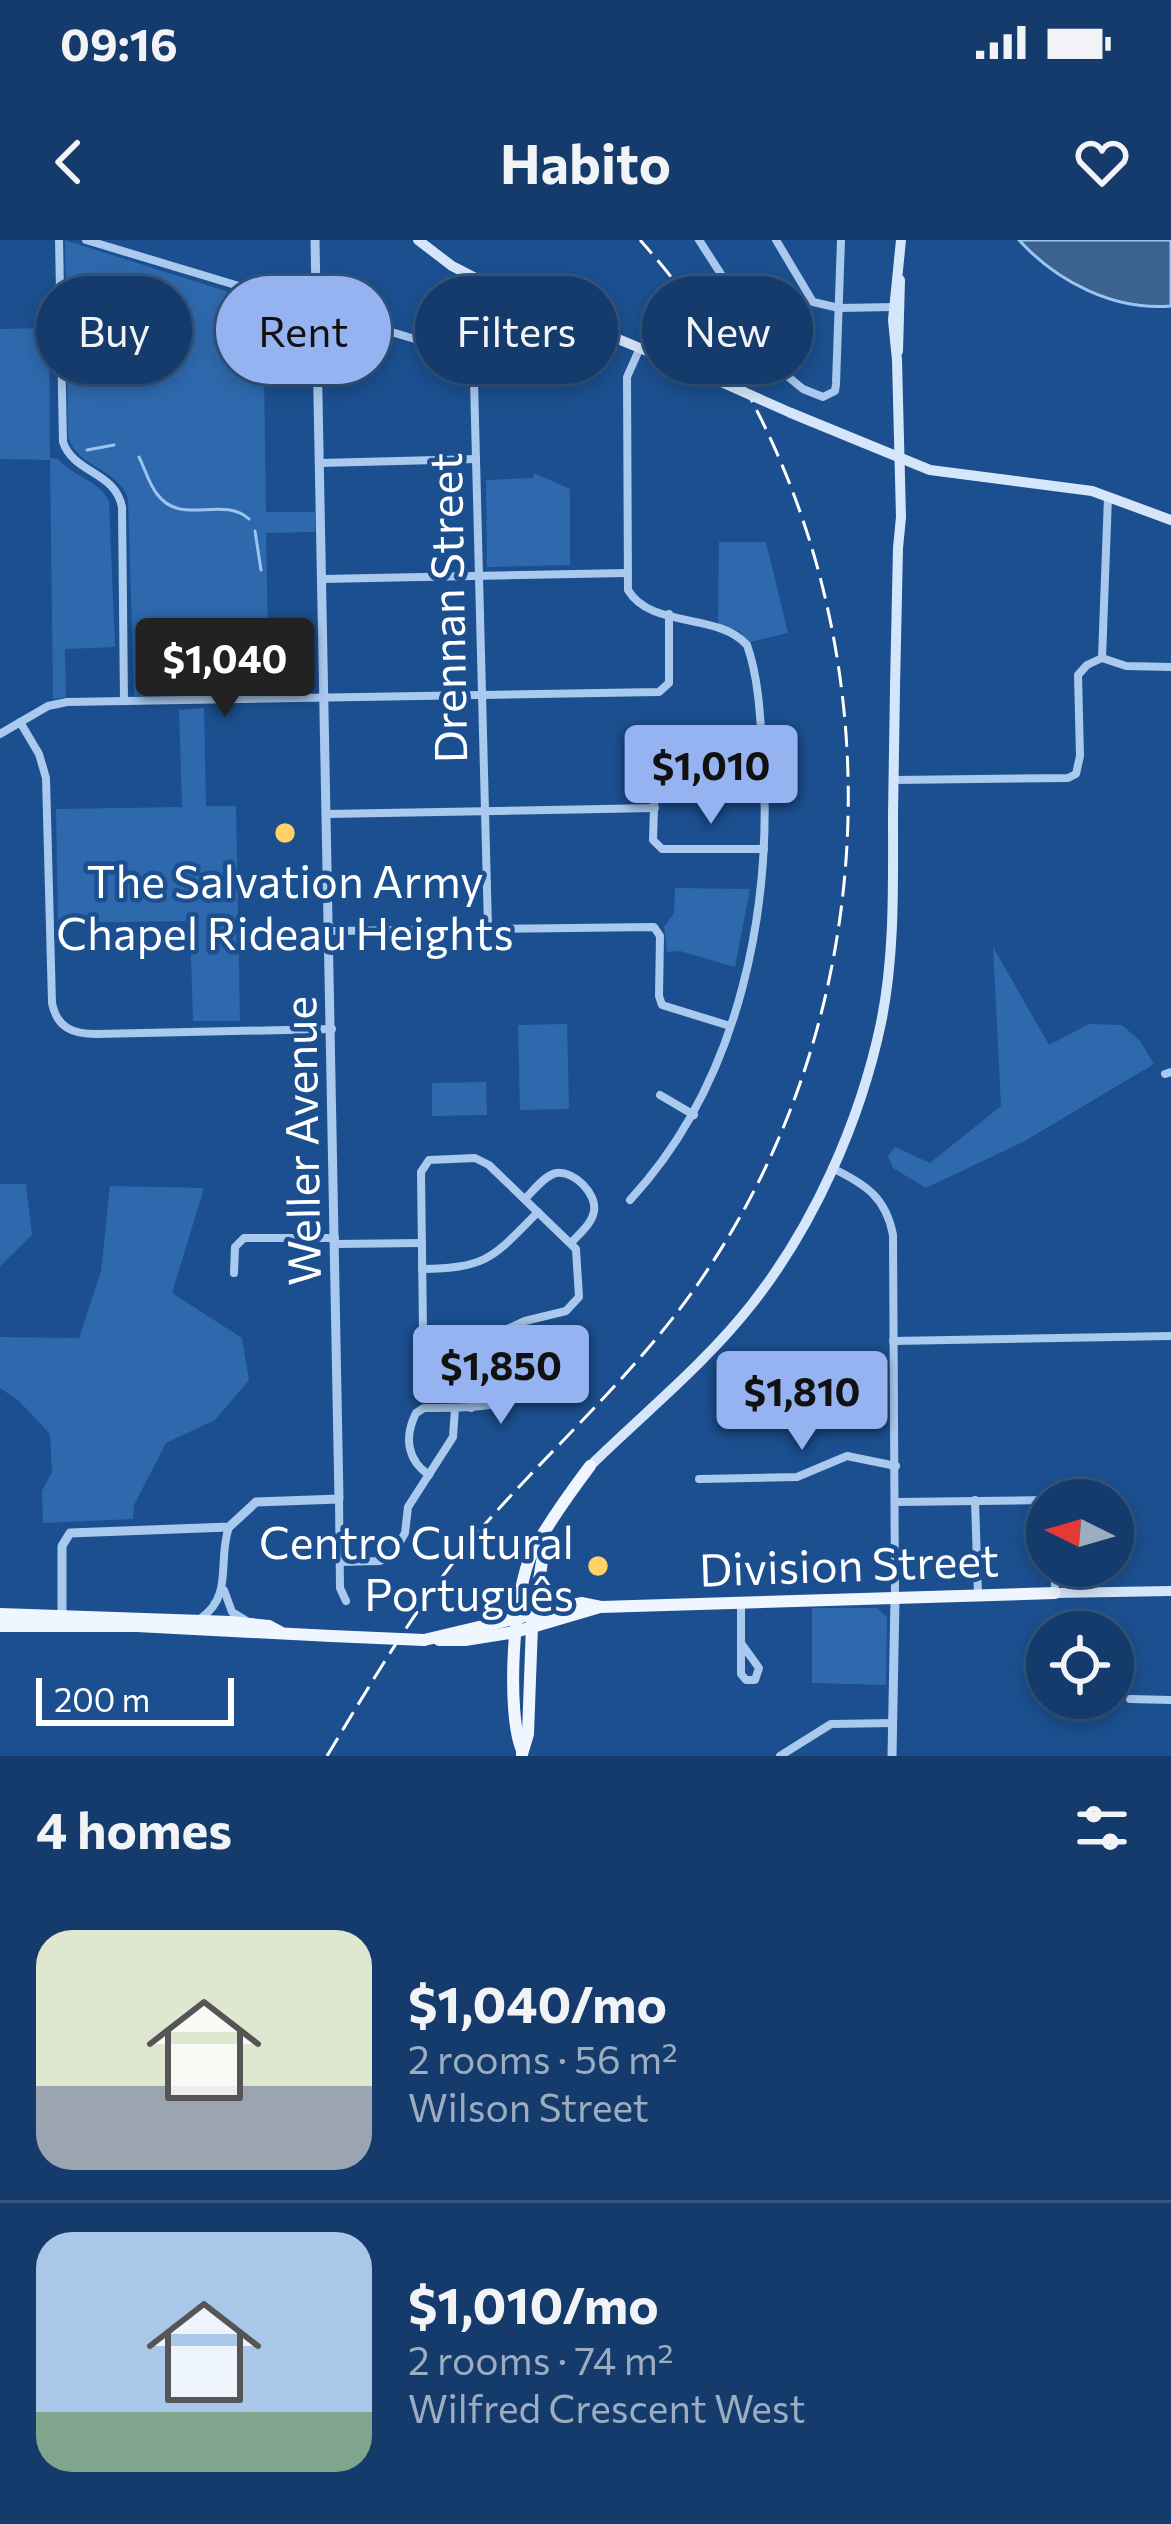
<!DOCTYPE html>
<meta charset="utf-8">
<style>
body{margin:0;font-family:Commissioner,sans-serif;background:#1d4271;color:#f1f3f6;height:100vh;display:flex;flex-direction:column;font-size:45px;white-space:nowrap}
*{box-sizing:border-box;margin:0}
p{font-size:39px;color:#9dadc1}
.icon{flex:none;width:66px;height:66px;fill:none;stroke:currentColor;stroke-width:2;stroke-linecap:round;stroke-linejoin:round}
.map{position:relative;height:1516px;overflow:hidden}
.details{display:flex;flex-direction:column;background:#143b6b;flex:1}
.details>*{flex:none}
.hud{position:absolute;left:36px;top:36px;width:1101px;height:108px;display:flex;gap:24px}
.needle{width:78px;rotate:275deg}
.controls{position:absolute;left:1026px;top:1239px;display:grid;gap:24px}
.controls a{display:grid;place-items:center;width:108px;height:108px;border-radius:50%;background:#143b6b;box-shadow:0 6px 18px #0003,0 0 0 3px #33557e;font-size:60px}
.scale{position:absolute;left:36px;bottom:30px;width:198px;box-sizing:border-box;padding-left:12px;border:6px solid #fff;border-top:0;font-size:33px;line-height:42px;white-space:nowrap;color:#fff;-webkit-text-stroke:9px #1b4f8f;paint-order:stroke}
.price{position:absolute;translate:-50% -102px;padding:0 27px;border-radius:12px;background:#95b2f1;color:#111;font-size:39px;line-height:78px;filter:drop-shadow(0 3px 6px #0008)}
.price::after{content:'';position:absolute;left:50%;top:72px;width:36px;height:27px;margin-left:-18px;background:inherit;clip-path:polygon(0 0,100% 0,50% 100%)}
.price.on{background:#222;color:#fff}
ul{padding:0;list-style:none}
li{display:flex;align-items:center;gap:36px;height:300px;padding:0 36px}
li+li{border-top:3px solid #33557e}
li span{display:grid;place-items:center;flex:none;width:336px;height:240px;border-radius:36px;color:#555}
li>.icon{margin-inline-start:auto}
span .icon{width:144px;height:144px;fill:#fffc;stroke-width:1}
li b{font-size:51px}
h2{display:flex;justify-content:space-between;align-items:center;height:144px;padding:0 36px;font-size:51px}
.tag{padding:0 42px;border-radius:54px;background:#143b6b;box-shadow:0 6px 18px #0003,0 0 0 3px #33557e;font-size:42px;line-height:108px}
.tag.on{background:#95b2f1;color:#111}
.status{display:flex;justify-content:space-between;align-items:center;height:84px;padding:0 60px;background:#143b6b;direction:ltr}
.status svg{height:33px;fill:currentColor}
header{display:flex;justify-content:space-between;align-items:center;height:156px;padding:0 36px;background:#143b6b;font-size:54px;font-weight:700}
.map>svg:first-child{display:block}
.green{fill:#2e69ad}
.water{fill:#3c6290;stroke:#9cc4f0;stroke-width:3}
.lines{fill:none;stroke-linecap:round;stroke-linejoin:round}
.stream{stroke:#9cc4f0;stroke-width:3}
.minor{stroke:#a9c9ee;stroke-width:8}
.tertiary{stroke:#a9c9ee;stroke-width:9}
.secondary{stroke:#d6e6fa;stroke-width:10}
.primary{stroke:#f0f6ff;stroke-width:12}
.rail{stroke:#fff;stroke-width:3;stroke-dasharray:21 9;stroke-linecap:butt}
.secondary-bridge{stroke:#d6e6fa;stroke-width:10}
.primary-bridge{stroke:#f0f6ff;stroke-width:12}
.poi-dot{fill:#ffd166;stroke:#1b4f8f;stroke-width:4.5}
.labels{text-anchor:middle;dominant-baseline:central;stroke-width:9;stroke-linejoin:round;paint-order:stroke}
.street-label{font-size:45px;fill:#fff;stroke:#1b4f8f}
.poi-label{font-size:45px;fill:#fff;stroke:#1b4f8f}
</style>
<div class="status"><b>09:16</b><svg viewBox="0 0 49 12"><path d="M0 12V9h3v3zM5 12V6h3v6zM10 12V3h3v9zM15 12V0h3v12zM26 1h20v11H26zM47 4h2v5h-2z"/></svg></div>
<header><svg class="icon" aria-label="back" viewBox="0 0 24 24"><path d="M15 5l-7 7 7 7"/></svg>Habito<svg class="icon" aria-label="heart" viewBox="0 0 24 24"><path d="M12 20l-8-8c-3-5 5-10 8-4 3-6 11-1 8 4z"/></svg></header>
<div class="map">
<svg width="1171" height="1516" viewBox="0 0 1171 1516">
<rect width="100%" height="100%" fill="#1b4f8f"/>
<!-- green -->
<g class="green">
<path d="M65 0 263 63 266 272H315V292L266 293 269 453H261L259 408 180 410V455L134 456 128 258C116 227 78 228 68 197Z"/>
<path d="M49 88 50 218 58 219C73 237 99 240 109 261L115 407 65 409 66 457 53 459 50 220 0 219V89Z"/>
<path d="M534 233 570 249V325L487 327 486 240 533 238Z"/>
<path d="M719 302H766L788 393 750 402 739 391 718 384Z"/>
<path d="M204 468 206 566H236L240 781H193L190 681 58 683 56 569 182 567 179 470Z"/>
<path d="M675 648 750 649 735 727 680 711 667 712 664 687 674 673Z"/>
<path d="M993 707 1049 805 1089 784 1122 785 1140 801 1154 824 1023 902 926 948 893 928 888 916 895 907 930 923 1001 866Z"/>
<path d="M567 784 569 869 520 870 518 785Z"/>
<path d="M486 842 487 875 432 876V843Z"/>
<path d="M0 944H26L32 995 0 1026Z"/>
<path d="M110 946 204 948 172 1053 242 1098 249 1140 215 1180 166 1203 134 1265 133 1279 43 1283 42 1251 52 1232 50 1194 19 1161 0 1148V1097L79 1098 101 1031Z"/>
<path d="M812 1368H877L887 1377 886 1445 812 1443Z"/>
</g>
<!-- water -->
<path class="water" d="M1019 0H1171V66C1115 71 1057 42 1019 0Z"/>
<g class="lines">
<!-- stream -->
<g class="stream">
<path d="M87 210 114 205"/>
<path d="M139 217C145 229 149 244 157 254 181 287 222 255 249 279"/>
<path d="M255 291 261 330"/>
</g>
<!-- minor -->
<g class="minor">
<path d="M59 0 63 202C74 234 115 231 122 267L124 461"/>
<path d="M86 0 478 118"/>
<path d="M699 0 786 135 803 149 823 157 835 151 836 144 841 0"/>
<path d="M776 0 813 62 839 68 894 67"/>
<path d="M320 223 476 219"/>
<path d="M1108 257 1102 418 1126 426 1171 427"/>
<path d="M322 339 627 333"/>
<path d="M20 482 39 514 46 538 52 763C57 788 73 794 96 794L332 789"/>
<path d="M0 494 48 466 67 462 659 452 669 443V374"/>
<path d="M894 540 1068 538 1076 534 1080 516 1078 435 1087 425 1102 418"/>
<path d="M327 574 655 568"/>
<path d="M764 609H662L653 600 655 537 659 530H764"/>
<path d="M488 688 474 141 478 118 503 51"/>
<path d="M330 691 654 687 660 696 659 756 662 765 730 786"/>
<path d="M1165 834 1171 832"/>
<path d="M660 855 694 875"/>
<path d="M475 918 489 925 576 1009 579 1057 566 1071 525 1081 480 1101 436 1103 423 1091 421 932 429 920Z"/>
<path d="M832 928C865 944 886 957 893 995L895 1357"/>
<path d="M525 959C533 951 544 936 556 933 574 930 597 954 594 971 592 984 579 994 571 1003"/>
<path d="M630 960C741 840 775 664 762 505 760 472 758 436 747 405 718 372 651 389 628 350L627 137 639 110"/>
<path d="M335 1004 422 1003"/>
<path d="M422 1029C489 1028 493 1017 538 972"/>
<path d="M234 1033 235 1007 244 998H335"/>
<path d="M893 1101 1171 1096"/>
<path d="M469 1103 471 1168"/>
<path d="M429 1235C407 1220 404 1197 416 1173L424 1168C465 1168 541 1171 552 1119"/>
<path d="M699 1239 797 1237 847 1216 896 1226"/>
<path d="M339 1259 340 1348 346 1361"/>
<path d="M975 1260 978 1355"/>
<path d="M897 1262 1049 1260"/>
<path d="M340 1322 380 1321 393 1314 405 1293 408 1267 453 1197 455 1168"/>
<path d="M224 1350 232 1372 245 1380"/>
<path d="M1055 1353V1326"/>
<path d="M201 1378C234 1355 217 1320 229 1287"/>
<path d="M741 1403 759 1428 755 1440H746L741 1434V1363"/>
<path d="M1130 1459 1171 1460"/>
<path d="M780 1516 831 1484 893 1483"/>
</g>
<!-- tertiary -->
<g class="tertiary">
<path d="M62 1378V1306L70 1293 229 1287 256 1262 339 1259 315 0"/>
<path d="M892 1516 895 1359"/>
</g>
<!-- secondary -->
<g class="secondary">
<path d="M418 0 452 26 493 47 719 141"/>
<path d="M898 111 900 40"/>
<path d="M791 173 930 230 1092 251 1171 280"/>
<path d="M590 1226C644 1173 705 1124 752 1064 814 985 860 882 881 783 895 715 893 643 893 574 894 485 896 397 898 308L901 277 897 120 893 80 901 0"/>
<path d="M1055 1353 1171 1351"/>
</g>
<!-- primary -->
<g class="primary">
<path d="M0 1374 231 1382 269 1386 280 1392"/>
<path d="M0 1386H137L331 1396"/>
<path d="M424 1400 581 1363 601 1367 1055 1353"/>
<path d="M439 1400H465L515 1392 600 1367"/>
<path d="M522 1510C506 1473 513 1351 532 1313 548 1283 569 1254 590 1226"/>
<path d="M522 1514 528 1494 532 1385 546 1296"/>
</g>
<!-- rail -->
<path class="rail" d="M327 1516C374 1438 419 1361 479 1291 552 1207 637 1133 700 1041 916 728 896 285 640 0"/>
<!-- secondary-bridge -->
<path class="secondary-bridge" d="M719 141 791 173"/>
<!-- primary-bridge -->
<path class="primary-bridge" d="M331 1396 424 1400"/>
</g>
<!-- markers -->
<g class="poi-dot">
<circle cx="285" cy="593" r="12"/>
<circle cx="598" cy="1326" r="12"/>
</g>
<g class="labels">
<!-- street labels -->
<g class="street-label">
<text transform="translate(446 368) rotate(-91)">Drennan Street</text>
<text transform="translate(300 901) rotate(-91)">Weller Avenue</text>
<text transform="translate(849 1323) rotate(-2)">Division Street</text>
</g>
<!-- poi labels -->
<g class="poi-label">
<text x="285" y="639">The Salvation Army<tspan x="285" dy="52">Chapel Rideau Heights</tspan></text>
<text x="574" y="1300" text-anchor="end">Centro Cultural<tspan x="574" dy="52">Português</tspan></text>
</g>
</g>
</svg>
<div class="controls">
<a><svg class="needle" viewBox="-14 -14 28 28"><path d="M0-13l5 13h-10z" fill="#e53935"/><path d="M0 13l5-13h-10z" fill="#9dadc1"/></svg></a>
<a><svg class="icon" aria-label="locate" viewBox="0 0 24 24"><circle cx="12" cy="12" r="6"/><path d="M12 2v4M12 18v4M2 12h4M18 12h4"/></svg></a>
</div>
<div class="scale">200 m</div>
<b class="price on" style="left:225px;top:480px">$1,040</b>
<b class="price" style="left:711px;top:587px">$1,010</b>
<b class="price" style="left:501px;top:1187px">$1,850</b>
<b class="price" style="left:802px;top:1213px">$1,810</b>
<div class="hud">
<a class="tag">Buy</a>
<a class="tag on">Rent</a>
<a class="tag">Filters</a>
<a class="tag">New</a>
</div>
</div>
<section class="details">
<h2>4 homes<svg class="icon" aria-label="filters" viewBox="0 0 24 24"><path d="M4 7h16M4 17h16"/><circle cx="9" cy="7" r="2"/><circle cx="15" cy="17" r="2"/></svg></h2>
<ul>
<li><span style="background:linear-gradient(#dfe7d0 65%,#9aa5b1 0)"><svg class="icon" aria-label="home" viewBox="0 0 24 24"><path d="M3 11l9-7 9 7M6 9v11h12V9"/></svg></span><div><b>$1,040/mo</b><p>2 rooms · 56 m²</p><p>Wilson Street</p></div></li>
<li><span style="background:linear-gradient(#a9c7e8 75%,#7fa58c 0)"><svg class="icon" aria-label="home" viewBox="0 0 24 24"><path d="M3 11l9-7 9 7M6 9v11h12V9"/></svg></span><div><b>$1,010/mo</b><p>2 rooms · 74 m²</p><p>Wilfred Crescent West</p></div></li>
</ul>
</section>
